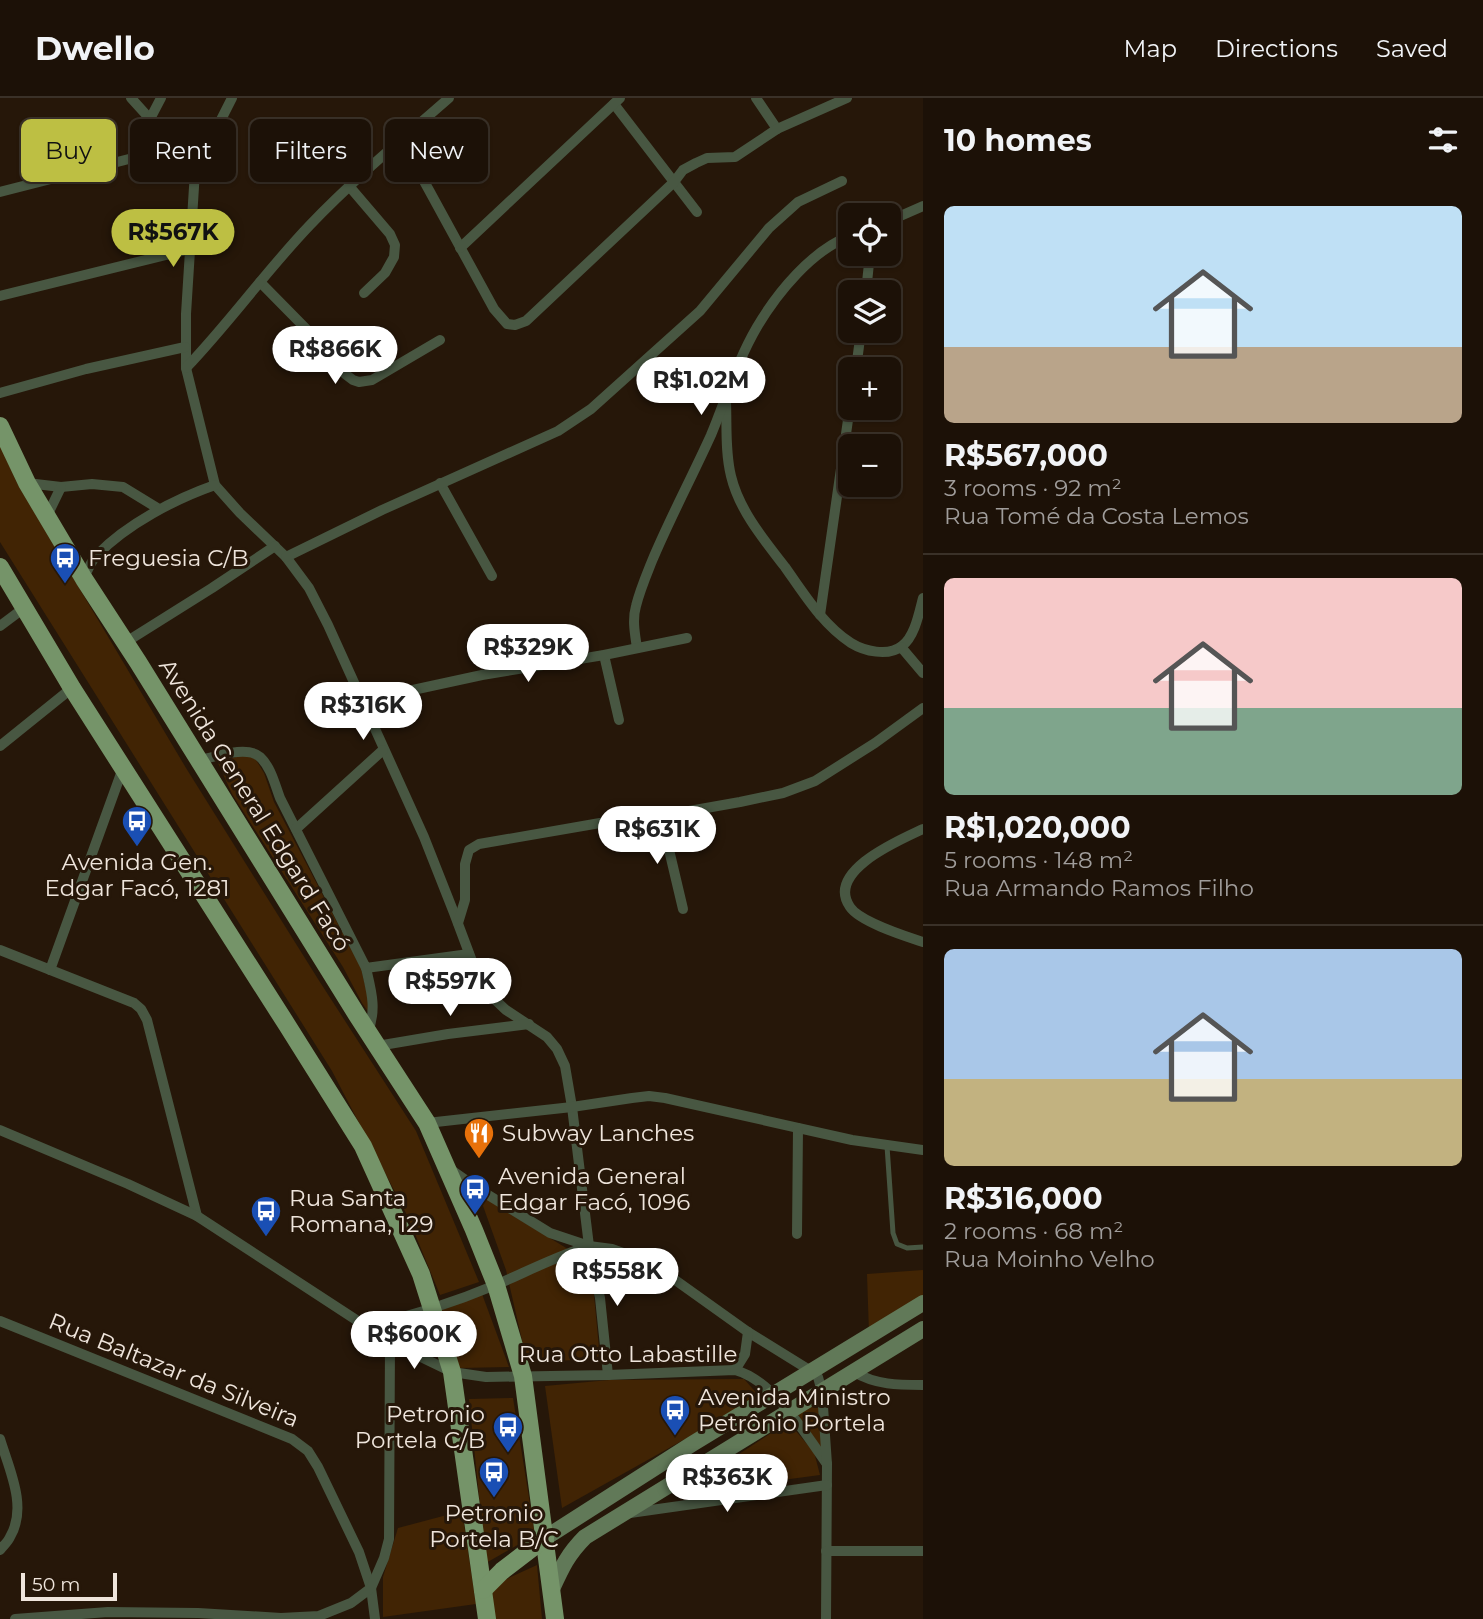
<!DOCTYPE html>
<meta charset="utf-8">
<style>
body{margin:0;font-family:Montserrat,sans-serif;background:#251a11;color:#f1f3f6;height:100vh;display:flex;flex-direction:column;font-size:26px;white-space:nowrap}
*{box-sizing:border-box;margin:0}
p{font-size:23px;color:#a09d9b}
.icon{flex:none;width:38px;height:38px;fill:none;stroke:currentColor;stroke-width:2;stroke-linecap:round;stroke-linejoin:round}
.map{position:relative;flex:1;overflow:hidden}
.drawer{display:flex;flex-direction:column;background:#1c1107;width:560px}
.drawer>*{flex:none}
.top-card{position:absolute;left:21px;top:21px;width:665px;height:63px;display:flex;gap:14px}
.tools{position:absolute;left:838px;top:105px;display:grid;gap:14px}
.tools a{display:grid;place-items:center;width:63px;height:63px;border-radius:10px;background:#1c1107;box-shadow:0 2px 5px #0004,0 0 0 2px #3a3128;font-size:35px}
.scale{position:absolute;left:21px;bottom:18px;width:96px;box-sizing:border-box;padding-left:7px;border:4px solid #efe5dc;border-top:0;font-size:19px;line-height:24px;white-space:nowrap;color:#efe5dc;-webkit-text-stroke:5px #261709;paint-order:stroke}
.price{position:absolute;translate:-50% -60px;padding:0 16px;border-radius:24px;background:#fff;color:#222;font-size:23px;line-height:46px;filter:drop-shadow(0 2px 4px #0008)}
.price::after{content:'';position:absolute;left:50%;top:42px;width:21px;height:16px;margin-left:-10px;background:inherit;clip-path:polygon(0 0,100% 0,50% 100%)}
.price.active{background:#bdbf43;color:#111}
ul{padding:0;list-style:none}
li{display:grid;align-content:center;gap:14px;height:371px;padding:0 21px}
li+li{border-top:2px solid #3a3128}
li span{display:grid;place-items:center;height:217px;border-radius:10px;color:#555}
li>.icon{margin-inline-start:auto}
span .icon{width:126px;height:126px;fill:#fffc;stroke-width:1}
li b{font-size:30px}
h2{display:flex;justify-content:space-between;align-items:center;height:84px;padding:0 21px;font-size:30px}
.tag{padding:0 24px;border-radius:10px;background:#1c1107;box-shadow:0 2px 5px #0004,0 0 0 2px #3a3128;font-size:24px;line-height:63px}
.tag.active{background:#bdbf43;color:#111}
header{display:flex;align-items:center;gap:42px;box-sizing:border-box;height:98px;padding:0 35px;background:#1c1107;border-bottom:2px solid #3a3128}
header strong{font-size:33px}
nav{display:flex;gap:38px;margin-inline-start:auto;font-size:24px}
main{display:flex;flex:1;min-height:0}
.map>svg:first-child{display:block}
.park{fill:#412404}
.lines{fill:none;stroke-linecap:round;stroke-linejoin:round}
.service{stroke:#485742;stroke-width:5}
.minor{stroke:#485742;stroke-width:10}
.secondary{stroke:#617958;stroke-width:16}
.primary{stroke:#759469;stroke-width:18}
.labels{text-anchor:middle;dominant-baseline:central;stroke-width:6;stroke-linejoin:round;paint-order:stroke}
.poi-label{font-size:23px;fill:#efe5dc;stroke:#261709;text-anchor:start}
.street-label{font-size:23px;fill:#efe5dc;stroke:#261709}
</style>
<header>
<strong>Dwello</strong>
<nav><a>Map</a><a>Directions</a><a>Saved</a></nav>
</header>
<main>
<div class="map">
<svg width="923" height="1521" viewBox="0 0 923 1521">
<rect width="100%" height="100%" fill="#261709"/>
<!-- park -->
<g class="park">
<path d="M0 347 18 387 186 670 318 881 416 1033 479 1184 440 1197 408 1119 332 973 0 444Z"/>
<path d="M253 657 264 675 274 704 361 870 369 904V915L362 905 343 869 232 696 218 665 239 658Z"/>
<path d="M478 1094 502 1111 591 1165 600 1261 527 1264 506 1172Z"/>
<path d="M923 1172V1201L869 1235 867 1176Z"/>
<path d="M482 1196 509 1269 459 1270 441 1209Z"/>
<path d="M744 1281 760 1299 562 1410 545 1288 609 1282Z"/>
<path d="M513 1300 535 1437 486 1465 469 1301Z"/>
<path d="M819 1303 822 1351 796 1314Z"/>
<path d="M788 1324 814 1354 820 1377 746 1387 684 1392Z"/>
<path d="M462 1413 476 1506 383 1519V1479L398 1430Z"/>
<path d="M537 1467 542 1521H493L489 1489Z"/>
</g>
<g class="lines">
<!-- service -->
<path class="service" d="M887 1048 893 1135 897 1146 907 1150 923 1149"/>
<!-- minor -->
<g class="minor">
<path d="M131 0 150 21 183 63 195 73"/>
<path d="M232 0 195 73 186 216V270L215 387 240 415 286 459 309 490 328 527 424 739 454 815 475 871 486 893 506 912 547 939 557 951 565 968 572 1009 589 1148 600 1200 608 1277"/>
<path d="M756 0 777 31"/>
<path d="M614 6 697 114"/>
<path d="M150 21 161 0"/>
<path d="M401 41 494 211 507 226 515 227 526 223 674 84 683 72 696 65 707 60 735 59 777 31 847 0"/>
<path d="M349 88 390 136 395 147 394 159 385 175 364 195"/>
<path d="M0 94 172 50"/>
<path d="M889 123 923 108"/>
<path d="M460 150 620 0"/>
<path d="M260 184 322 247 345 276 353 282 359 284 372 282 440 242"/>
<path d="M866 194 870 156"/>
<path d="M0 198 190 151"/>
<path d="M186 270C230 224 266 173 310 127 353 82 402 41 449 0"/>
<path d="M856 271 861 233"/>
<path d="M0 295 86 271 185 249"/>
<path d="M726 304C727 328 725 354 731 378 739 412 764 442 785 469 804 496 823 527 851 545 864 553 888 559 902 548 915 538 919 515 923 500"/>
<path d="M27 385 61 389 92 386 123 389 159 411"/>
<path d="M440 385 492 478"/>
<path d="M47 418 61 389"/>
<path d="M286 459 382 412 558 333 591 311 700 213 769 130 798 104 842 83"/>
<path d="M84 481C87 473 91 463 97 457 127 426 175 401 215 387"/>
<path d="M820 517 850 308"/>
<path d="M0 528 24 510"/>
<path d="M126 544 212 490 275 448"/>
<path d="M901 549 923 575"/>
<path d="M637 550C635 536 632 522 636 508 640 492 646 478 652 463 670 420 692 379 711 337 726 301 737 263 757 229 777 195 812 152 850 138"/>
<path d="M604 557 619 622"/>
<path d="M362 603 482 577 604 557 687 540"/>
<path d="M0 648 72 590"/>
<path d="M200 662C215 659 247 647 260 659 271 669 275 687 280 700L366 870 469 856"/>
<path d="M661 718 683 811"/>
<path d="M296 731 383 652"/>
<path d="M923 731C900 742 825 773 850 809 860 824 905 838 923 844"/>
<path d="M458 825 465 802V766L469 752 479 746 600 725 661 718 740 704 783 695 815 683 875 645 923 610"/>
<path d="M0 852 134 905 141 911 147 922 197 1118"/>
<path d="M366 870C371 892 377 911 368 933"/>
<path d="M50 872 123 670"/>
<path d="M377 948 448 936 529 926"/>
<path d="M427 1025 572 1009 632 1000 649 998 665 1000 852 1042 923 1052"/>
<path d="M0 1032 128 1086 197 1118 390 1244 452 1274 486 1279 608 1277 735 1272C773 1282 805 1335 827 1366"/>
<path d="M450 1071 480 1092 550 1135 589 1148 612 1151 634 1159 671 1179 748 1234 811 1273 818 1279 822 1294 827 1366 826 1521"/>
<path d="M797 1136 798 1030"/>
<path d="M0 1223 292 1341 308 1353 318 1369 359 1454 371 1490 375 1521"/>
<path d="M367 1228C412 1218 455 1204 498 1186 528 1173 557 1158 589 1148"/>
<path d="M735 1272 745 1256 748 1234"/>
<path d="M854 1274C876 1287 898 1287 923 1287"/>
<path d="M0 1341C9 1371 28 1409 10 1439 8 1444 3 1448 0 1452"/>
<path d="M630 1415 827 1387"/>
<path d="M826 1453H923"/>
<path d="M15 1521 108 1514 198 1515 281 1520 319 1518 351 1505 371 1490 384 1460 389 1441 390 1244"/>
</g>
<!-- secondary -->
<g class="secondary">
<path d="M545 1440 692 1346 923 1205"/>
<path d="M552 1491C562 1469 568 1456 585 1439L923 1231"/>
</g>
<!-- primary -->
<g class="primary">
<path d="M0 328 27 385 84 481 138 564 357 917 427 1025 474 1132 496 1187 523 1278 555 1521"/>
<path d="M0 469 72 590 287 927 363 1048 421 1176 452 1274 487 1521"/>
<path d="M483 1492 502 1473 545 1440"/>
</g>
</g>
<!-- icons -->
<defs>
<g id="bus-pin" transform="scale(1.575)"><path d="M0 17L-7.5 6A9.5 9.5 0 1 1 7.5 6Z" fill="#1a4fb4" stroke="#261709"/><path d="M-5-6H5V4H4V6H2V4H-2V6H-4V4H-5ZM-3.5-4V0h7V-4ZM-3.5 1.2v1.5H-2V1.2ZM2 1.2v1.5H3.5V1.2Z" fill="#fff"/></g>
<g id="restaurant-pin" transform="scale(1.575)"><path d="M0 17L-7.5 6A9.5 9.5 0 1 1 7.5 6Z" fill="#e8710a" stroke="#261709"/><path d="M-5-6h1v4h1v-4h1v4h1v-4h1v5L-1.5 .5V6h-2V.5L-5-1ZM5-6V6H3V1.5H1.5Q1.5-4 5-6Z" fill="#fff"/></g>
</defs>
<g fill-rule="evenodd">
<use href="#bus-pin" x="65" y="460"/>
<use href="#bus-pin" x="137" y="723"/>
<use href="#restaurant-pin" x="479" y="1035"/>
<use href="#bus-pin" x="475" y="1091"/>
<use href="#bus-pin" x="266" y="1113"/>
<use href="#bus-pin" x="675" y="1312"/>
<use href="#bus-pin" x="508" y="1329"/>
<use href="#bus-pin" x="494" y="1374"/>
</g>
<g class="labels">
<!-- poi labels -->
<g class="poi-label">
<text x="88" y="460">Freguesia C/B</text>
<text x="137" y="764" text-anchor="middle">Avenida Gen.<tspan x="137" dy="26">Edgar Facó, 1281</tspan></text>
<text x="502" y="1035">Subway Lanches</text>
<text x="498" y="1078">Avenida General<tspan x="498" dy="26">Edgar Facó, 1096</tspan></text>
<text x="289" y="1100">Rua Santa<tspan x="289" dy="26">Romana, 129</tspan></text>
<text x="698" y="1299">Avenida Ministro<tspan x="698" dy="26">Petrônio Portela</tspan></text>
<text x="485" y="1316" text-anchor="end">Petronio<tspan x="485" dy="26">Portela C/B</tspan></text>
<text x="494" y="1415" text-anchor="middle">Petronio<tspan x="494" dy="26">Portela B/C</tspan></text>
</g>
<!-- street labels -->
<g class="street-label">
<text transform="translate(255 707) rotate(58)">Avenida General Edgard Facó</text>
<text x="628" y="1256">Rua Otto Labastille</text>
<text transform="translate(174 1272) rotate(22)">Rua Baltazar da Silveira</text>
</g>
</g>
</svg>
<div class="tools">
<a><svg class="icon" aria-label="locate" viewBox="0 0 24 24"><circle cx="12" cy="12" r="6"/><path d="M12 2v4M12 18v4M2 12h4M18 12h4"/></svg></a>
<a><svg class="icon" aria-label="layers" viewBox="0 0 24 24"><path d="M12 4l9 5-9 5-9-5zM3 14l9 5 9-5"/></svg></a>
<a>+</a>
<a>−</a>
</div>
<div class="scale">50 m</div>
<b class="price active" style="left:173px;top:171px">R$567K</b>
<b class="price" style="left:335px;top:288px">R$866K</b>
<b class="price" style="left:701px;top:319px">R$1.02M</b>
<b class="price" style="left:528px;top:586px">R$329K</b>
<b class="price" style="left:363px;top:644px">R$316K</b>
<b class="price" style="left:657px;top:768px">R$631K</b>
<b class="price" style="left:450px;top:920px">R$597K</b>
<b class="price" style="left:617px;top:1210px">R$558K</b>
<b class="price" style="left:414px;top:1273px">R$600K</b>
<b class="price" style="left:727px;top:1416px">R$363K</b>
<div class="top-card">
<a class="tag active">Buy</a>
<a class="tag">Rent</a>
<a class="tag">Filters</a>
<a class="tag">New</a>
</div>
</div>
<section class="drawer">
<h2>10 homes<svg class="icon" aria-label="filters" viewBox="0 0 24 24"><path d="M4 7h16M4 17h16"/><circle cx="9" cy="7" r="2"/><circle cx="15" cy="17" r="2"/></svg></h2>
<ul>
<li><span style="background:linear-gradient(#bfe0f5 65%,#b9a48a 0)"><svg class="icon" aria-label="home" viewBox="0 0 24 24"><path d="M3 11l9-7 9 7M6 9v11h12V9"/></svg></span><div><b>R$567,000</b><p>3 rooms · 92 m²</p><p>Rua Tomé da Costa Lemos</p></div></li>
<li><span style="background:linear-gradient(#f6c9c9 60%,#7fa58c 0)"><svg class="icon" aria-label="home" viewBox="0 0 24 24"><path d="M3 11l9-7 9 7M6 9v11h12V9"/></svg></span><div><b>R$1,020,000</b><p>5 rooms · 148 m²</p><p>Rua Armando Ramos Filho</p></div></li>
<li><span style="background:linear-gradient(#a9c7e8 60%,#c2b280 0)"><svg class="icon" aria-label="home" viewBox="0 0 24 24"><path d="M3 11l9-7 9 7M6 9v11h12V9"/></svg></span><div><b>R$316,000</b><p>2 rooms · 68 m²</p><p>Rua Moinho Velho</p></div></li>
</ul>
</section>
</main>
